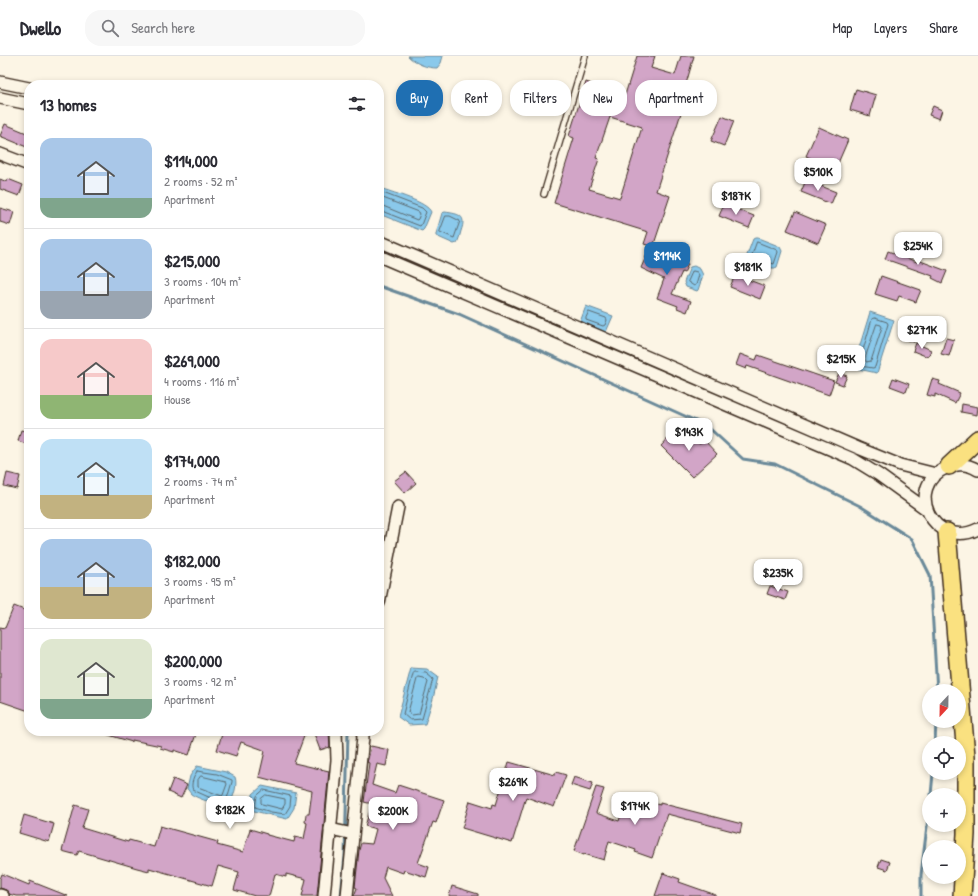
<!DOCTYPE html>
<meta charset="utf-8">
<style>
body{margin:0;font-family:"Patrick Hand",sans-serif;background:#f7f7f7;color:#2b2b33;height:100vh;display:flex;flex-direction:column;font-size:15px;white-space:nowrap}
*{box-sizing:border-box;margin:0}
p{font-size:13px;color:#7c7c81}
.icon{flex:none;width:22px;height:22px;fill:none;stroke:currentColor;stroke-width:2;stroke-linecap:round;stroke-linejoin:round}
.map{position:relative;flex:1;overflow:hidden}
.side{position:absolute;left:24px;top:24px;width:360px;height:656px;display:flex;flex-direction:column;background:#fff;border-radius:16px;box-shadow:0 2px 6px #0003}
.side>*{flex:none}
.guide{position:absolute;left:396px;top:24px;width:380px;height:36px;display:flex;gap:8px}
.needle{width:26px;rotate:202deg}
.controls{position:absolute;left:922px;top:628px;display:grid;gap:8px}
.controls a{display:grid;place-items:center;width:44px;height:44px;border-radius:50%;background:#fff;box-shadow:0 2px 6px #0003;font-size:20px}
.price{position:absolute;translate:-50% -34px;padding:0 9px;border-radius:8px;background:#fff;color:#222;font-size:13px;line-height:26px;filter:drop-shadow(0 1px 2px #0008)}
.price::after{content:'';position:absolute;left:50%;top:24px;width:12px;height:9px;margin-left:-6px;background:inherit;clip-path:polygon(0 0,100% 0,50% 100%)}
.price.current{background:#1f6fb2;color:#fff}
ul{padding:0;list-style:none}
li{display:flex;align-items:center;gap:12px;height:100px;padding:0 16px}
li+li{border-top:1px solid #e1e1e2}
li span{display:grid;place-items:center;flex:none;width:112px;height:80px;border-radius:12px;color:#555}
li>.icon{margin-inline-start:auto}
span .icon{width:48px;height:48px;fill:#fffc;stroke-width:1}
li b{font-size:17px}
h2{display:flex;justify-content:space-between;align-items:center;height:48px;padding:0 16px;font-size:17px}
.pill{padding:0 14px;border-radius:16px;background:#fff;box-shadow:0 2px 6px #0003;font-size:14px;line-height:36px}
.pill.current{background:#1f6fb2;color:#fff}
header{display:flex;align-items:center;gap:24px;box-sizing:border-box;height:56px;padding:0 20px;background:#fff;border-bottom:1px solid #e1e1e2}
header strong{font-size:19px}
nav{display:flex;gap:22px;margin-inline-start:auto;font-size:14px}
.search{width:280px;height:36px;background:#f7f7f7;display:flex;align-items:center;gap:10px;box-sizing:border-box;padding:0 14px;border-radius:16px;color:#7c7c81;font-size:15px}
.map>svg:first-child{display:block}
.water{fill:#8ac9eb;stroke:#6a8999}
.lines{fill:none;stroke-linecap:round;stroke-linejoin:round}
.shore{stroke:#5b6a70;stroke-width:1}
.stream{stroke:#6a8999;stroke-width:3}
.building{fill:#d2a5c7;stroke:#3b2a1e;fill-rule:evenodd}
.service-casing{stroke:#3b2a1e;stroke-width:8}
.minor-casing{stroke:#3b2a1e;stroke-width:14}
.primary-casing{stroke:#3b2a1e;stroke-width:20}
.service{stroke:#fcf5e5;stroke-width:5.5}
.minor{stroke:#fcf5e5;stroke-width:11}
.primary{stroke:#fae180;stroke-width:17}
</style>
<header>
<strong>Dwello</strong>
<div class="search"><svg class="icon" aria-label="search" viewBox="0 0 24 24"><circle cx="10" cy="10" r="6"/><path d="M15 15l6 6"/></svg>Search here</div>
<nav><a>Map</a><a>Layers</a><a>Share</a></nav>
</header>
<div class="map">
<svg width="978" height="840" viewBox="0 0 978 840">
<rect width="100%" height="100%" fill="#fcf5e5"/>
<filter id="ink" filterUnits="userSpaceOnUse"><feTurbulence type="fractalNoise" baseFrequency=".025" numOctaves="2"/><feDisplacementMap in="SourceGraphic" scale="8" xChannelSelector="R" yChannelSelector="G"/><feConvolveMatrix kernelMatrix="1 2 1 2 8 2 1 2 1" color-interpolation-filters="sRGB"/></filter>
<g filter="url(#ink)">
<!-- water -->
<g class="water">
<path d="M408 0H443L441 7 437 12C427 12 416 8 408 0Z"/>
<path d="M381 133H383C394 137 427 146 431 156L424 173 422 175 379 158V136Z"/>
<path d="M445 156C459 158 467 159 461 175 460 179 459 183 457 187L454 188 436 180V178L442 157Z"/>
<path d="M755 182H758L776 189 780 191 782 195 777 211 775 212H771L748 202 747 199 753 183Z"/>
<path d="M694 210 700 213 703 219 698 234 697 235 686 231 684 226 690 211Z"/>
<path d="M586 250 613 260 606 276 580 266Z"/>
<path d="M870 256 894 264 877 317 853 312Z"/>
<path d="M411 612 427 613 438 621 433 643 425 668 409 669 398 661Z"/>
<path d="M197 710 226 716 235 721C238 729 233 744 228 750 222 751 196 742 191 738 190 737 188 733 187 733L190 720Z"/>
<path d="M262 730 296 737 294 752 287 763 250 754 253 738Z"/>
</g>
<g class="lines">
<!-- shore -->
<g class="shore">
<path d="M379 137H383L422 152 426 156 421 169 420 170 379 154"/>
<path d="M379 142H383L419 156 420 158 418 163 417 164 383 150 379 149"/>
<path d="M446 160H450L460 165 454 182 440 176Z"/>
<path d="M757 186 777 194 778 196 774 208 752 200Z"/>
<path d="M693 215 697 216 699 219 696 229 694 230 688 226Z"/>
<path d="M589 256 606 262 607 264 605 269 603 270 586 264V262Z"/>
<path d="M875 262 887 266 888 268 875 311 873 312 860 310 859 308 872 263Z"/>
<path d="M877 268 881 269 882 271 871 305 866 306 865 303Z"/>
<path d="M415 616 426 617 433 623 422 663 410 664 403 658 413 618Z"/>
<path d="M419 621 424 622 428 626 419 658 412 659 408 656 417 623Z"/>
<path d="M197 715 217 718 232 724V726L226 746 213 743 193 734C190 728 194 721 197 715Z"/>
<path d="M201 720 226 726 227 728 223 739 222 740 198 731V724Z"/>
<path d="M264 734 291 740 290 750 285 758 271 756 255 751 257 740Z"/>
<path d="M266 739 285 743V748L282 753 262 748 261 747V743Z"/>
</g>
<!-- stream -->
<g class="stream">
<path d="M379 230 459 258 707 370 743 403 775 408 860 450 912 483 930 519 937 635"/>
<path d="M935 687 936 665"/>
<path d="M931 739 933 717"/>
<path d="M341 840 345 800 348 675"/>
<path d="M921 840V819L929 754"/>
</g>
</g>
<!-- building -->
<g class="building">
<path d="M637 0H655L651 12 675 19 681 0H694L678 56 681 57 656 135 670 140 653 191 644 188 648 176 554 147 574 82 569 80 586 26 625 39ZM646 26 666 32 661 50 641 44ZM610 61 642 71 620 142 589 133 599 103 596 102Z"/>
<path d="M856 33 876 39 870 60 850 54Z"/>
<path d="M933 50 942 54 939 63 929 59Z"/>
<path d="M722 60 734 65 724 90 711 85Z"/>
<path d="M5 68 29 78V92L0 80Z"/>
<path d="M819 71 848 84 835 114 806 100Z"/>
<path d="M0 123 7 126 8 123 23 129 19 140 0 133Z"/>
<path d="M806 124 836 136 831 148 801 136Z"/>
<path d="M724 148 754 160 749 172 719 160Z"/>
<path d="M0 152 14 156 10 169 0 166Z"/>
<path d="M795 156 826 169 818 187 787 174Z"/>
<path d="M650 191 688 208 684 217 682 216 672 238 691 245 687 256 677 252 678 250 657 242 664 223 641 212Z"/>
<path d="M888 195 917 206 918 204 947 215 942 227 932 222 933 220 885 203Z"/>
<path d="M735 219 765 230 760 243 730 231Z"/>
<path d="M881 220 921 234 916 246 899 240 897 245 875 238Z"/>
<path d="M902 271 917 276 914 286 899 281Z"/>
<path d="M946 282 954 284 949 300 941 298Z"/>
<path d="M916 287 931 294 928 301 913 295Z"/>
<path d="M740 298 756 304 758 299 834 325 829 339 747 310 746 313 736 309Z"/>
<path d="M839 317 847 320 843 329 835 326Z"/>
<path d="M893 322 909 328 906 336 890 330Z"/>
<path d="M932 323 940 325 939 328 960 337 955 347 935 338V341L927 339Z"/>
<path d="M962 348 978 351 977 359 961 356Z"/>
<path d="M21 374 29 376V389L18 385Z"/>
<path d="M676 374 700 388 704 384 717 398 692 421 661 390Z"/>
<path d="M406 416 416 427 405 437 394 425Z"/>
<path d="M7 417 20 420 17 433 4 430Z"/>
<path d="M770 530 788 536 785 544 767 538Z"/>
<path d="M14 550 29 556V655L0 645V571L5 572Z"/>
<path d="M102 675H197L189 699 174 694V696L160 692 161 690 132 684V686L102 677Z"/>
<path d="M223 675H283L290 677 291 675H306L294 707 329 715 317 840H302L306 823 286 818V821L275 818 269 840H255L234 834 239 816 218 810 212 830 149 812V815L137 812 79 795 77 799 62 795 75 749 88 753 82 772 128 786 129 784 154 791 160 770 218 786 217 789 243 796 250 773 267 778V779L294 786 295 781 304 783 307 767 305 766 306 758H309L312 735 259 721 265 695 261 693 241 686 236 700 217 694Z"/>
<path d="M313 675H329L330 691 320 694Z"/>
<path d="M371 690 389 694 386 710 377 708 372 729 395 737 398 729 444 744 436 767 433 766 418 807 429 811 426 821 404 814 403 817 386 811 383 822 392 840H354L357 832 355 831 359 794 361 787 372 788 376 773 365 770 372 748 364 746 369 707 367 706 368 703Z"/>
<path d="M509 706 555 719 556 716 566 719 554 751 526 741 512 787 462 772 470 745 492 752 493 748 496 749Z"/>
<path d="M574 721 593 727 590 735 571 729Z"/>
<path d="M173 723 187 729 181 742 168 736Z"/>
<path d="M596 731 604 733 596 757 619 765 627 740 660 749V747L742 768 740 777 667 758 652 802 635 796 636 794 609 785 604 804 584 798V799L574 795Z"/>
<path d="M24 759 54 768 49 786 19 777Z"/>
<path d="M881 803 890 806 887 814 878 811Z"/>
<path d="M663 817 680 823 679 826 716 839V840H655Z"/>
<path d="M2 818 29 829 30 825 68 840H16L9 838 6 834 0 832V823Z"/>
<path d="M452 830 478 838V840H449Z"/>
</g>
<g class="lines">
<!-- service casing -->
<g class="service-casing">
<path id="service" d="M544 138 585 0"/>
</g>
<!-- minor casing -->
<g class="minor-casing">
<g id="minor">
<path d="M0 26 29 32"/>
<path d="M0 42 29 48"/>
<path d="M0 98 29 109"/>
<path d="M379 185 858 392 900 409 936 418"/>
<path d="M379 200 853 403 879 419 926 453"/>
<path d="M978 414C968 408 957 407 946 412 903 431 933 495 978 473"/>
<path d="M379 547 398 451"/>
<path d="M330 773 353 778"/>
<path d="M0 839 3 840"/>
<path d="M324 840 337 704 336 675"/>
<path d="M347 840 363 681 362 675"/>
</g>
</g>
<!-- primary casing -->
<g class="primary-casing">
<g id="primary">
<path d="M949 410 978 383"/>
<path d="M947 476 966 700V778L962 840"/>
</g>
</g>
<!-- service -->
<use href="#service" class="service"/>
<!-- minor -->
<use href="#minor" class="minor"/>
<!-- primary -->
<use href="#primary" class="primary"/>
</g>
</g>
</svg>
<div class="controls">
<a><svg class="needle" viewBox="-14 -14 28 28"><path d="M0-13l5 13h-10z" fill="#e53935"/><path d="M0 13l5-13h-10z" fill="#7c7c81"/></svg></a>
<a><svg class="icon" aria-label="locate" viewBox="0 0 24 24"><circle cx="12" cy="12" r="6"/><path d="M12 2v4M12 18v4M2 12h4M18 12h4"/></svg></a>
<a>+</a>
<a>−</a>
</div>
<b class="price" style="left:818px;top:136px">$510K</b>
<b class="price" style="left:736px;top:160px">$187K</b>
<b class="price" style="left:918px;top:210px">$254K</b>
<b class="price current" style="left:667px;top:220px">$114K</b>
<b class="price" style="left:748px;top:231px">$181K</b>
<b class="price" style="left:922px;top:294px">$271K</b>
<b class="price" style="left:841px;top:323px">$215K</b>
<b class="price" style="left:689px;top:396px">$143K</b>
<b class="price" style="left:778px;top:537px">$235K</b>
<b class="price" style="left:513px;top:746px">$269K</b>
<b class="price" style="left:635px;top:770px">$174K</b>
<b class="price" style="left:230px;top:774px">$182K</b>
<b class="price" style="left:393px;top:775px">$200K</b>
<div class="guide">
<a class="pill current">Buy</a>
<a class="pill">Rent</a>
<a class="pill">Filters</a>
<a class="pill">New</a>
<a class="pill">Apartment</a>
</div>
<section class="side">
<h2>13 homes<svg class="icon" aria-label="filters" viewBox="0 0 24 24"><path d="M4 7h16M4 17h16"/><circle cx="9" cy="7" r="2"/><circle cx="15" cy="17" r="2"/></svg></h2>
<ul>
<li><span style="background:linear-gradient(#a9c7e8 75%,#7fa58c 0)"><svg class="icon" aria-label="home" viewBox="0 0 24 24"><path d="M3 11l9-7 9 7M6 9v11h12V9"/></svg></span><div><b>$114,000</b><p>2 rooms · 52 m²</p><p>Apartment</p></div></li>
<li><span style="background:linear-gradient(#a9c7e8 65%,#9aa5b1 0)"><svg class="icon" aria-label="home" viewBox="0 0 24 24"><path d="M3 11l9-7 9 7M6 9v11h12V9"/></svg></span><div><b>$215,000</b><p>3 rooms · 104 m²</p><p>Apartment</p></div></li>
<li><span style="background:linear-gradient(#f6c9c9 70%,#8fb573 0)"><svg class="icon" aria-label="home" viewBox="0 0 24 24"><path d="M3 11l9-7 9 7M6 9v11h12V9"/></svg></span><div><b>$269,000</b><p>4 rooms · 116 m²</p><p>House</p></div></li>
<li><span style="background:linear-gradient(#bfe0f5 70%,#c2b280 0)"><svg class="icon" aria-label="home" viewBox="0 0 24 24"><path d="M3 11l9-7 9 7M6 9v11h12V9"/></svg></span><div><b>$174,000</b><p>2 rooms · 74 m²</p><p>Apartment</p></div></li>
<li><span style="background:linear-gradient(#a9c7e8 60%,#c2b280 0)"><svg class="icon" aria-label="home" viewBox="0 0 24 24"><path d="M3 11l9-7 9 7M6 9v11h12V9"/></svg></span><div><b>$182,000</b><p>3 rooms · 95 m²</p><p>Apartment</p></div></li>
<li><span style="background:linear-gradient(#dfe7d0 75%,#7fa58c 0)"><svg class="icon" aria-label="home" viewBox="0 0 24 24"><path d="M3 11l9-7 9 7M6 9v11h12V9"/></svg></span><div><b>$200,000</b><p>3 rooms · 92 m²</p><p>Apartment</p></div></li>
</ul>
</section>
</div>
